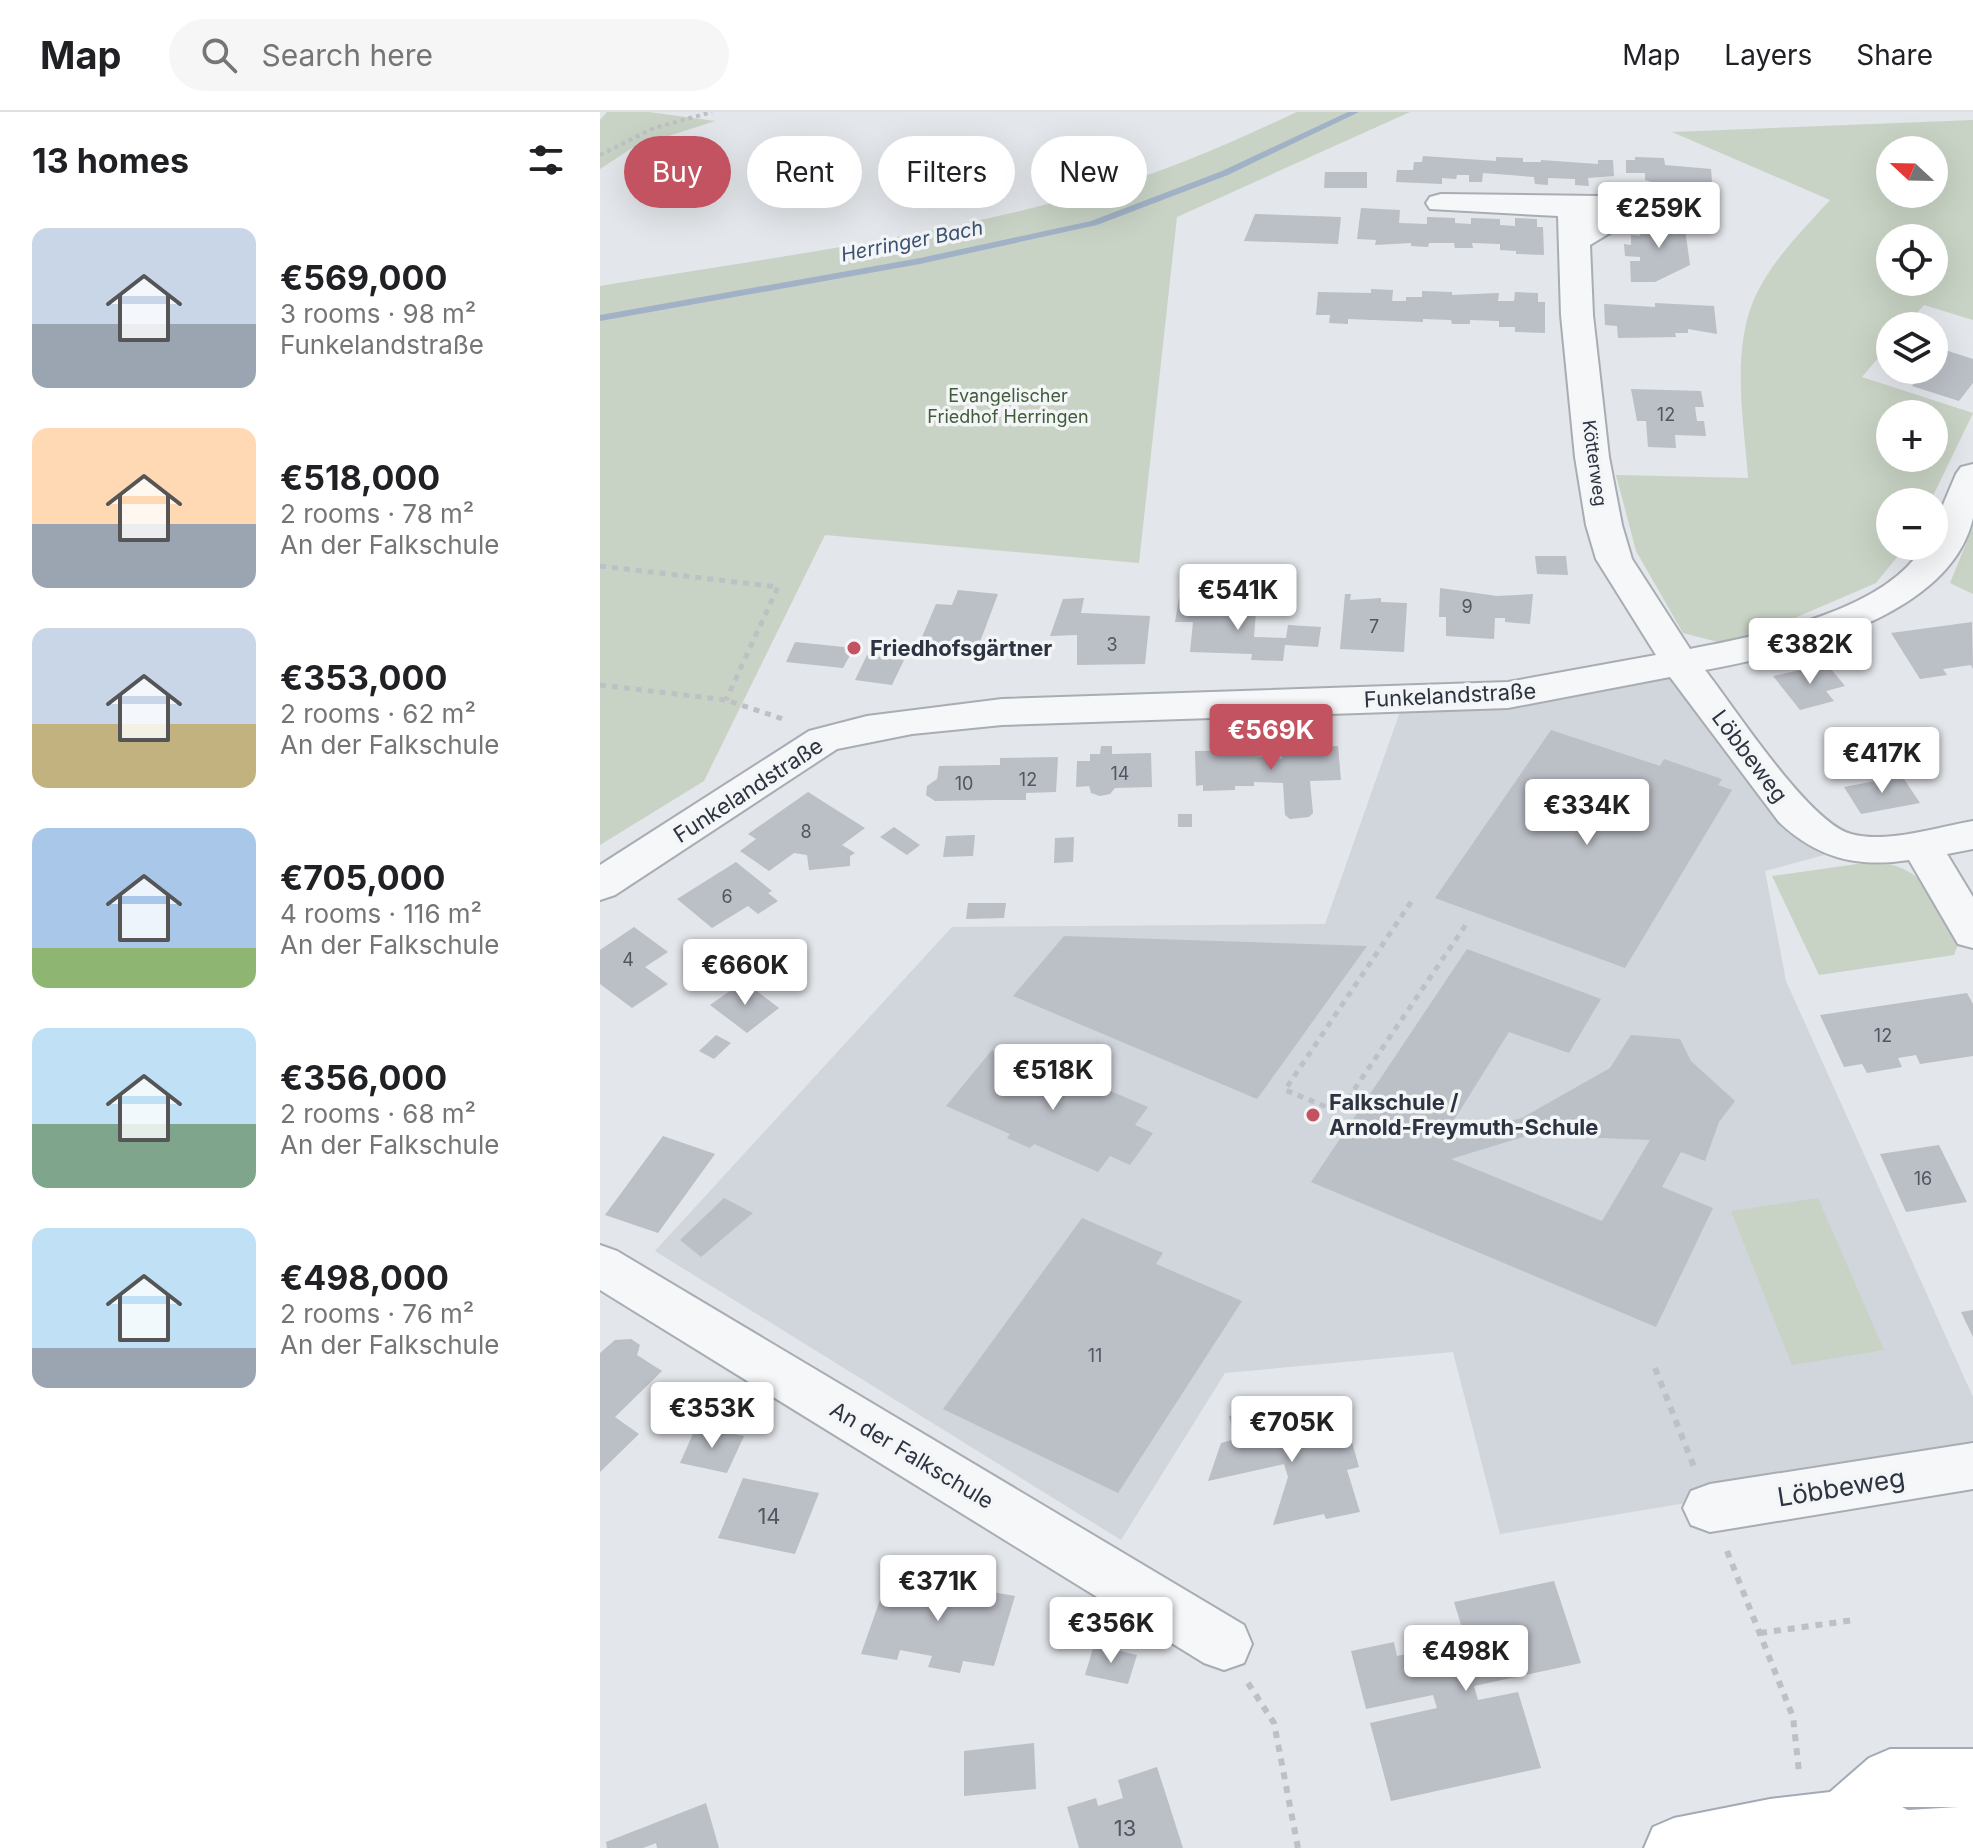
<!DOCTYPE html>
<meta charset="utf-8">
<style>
body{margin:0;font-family:Inter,sans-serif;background:#f6f6f6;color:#202124;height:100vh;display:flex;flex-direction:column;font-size:30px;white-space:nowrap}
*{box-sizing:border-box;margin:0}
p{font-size:26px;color:#757577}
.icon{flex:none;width:44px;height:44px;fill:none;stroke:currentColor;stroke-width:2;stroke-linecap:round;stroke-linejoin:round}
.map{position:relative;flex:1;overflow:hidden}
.drawer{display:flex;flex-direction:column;background:#fff;width:600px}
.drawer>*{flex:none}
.banner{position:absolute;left:24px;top:24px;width:760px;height:72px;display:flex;gap:16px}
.needle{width:52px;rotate:292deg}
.controls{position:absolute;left:1276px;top:24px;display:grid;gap:16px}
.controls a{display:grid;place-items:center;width:72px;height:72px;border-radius:50%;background:#fff;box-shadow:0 8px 32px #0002;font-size:40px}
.price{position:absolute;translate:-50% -68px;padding:0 18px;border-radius:8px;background:#fff;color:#222;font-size:26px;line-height:52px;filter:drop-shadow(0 2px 4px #0008)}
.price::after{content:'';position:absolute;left:50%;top:48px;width:24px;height:18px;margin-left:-12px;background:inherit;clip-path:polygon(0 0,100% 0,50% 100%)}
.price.selected{background:#c45361;color:#fff}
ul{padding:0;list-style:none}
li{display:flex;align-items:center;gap:24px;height:200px;padding:0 32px}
li span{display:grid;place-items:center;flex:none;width:224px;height:160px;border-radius:16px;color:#555}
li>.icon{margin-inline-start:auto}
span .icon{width:96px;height:96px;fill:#fffc;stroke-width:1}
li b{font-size:34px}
h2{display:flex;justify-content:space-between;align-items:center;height:96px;padding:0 32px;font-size:34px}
.pill{padding:0 28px;border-radius:36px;background:#fff;box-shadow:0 8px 32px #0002;font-size:28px;line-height:72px}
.pill.selected{background:#c45361;color:#fff}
header{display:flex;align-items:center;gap:48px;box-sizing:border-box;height:112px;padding:0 40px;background:#fff;border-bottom:2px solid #e0e0e0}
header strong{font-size:38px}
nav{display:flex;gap:44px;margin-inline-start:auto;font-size:28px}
.search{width:560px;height:72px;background:#f6f6f6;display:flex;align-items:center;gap:20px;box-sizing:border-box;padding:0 28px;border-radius:44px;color:#757577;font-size:30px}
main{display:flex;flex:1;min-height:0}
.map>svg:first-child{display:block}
.built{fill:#d1d5dc}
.green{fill:#c8d3c5;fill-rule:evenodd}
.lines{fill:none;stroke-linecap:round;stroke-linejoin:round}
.stream{fill:#a1b2c7;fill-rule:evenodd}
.building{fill:#bbbfc6;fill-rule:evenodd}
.minor-casing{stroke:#a8adb4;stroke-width:4}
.major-casing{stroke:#a3aab5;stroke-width:4}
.path-far2{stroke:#bdc0c5;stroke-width:4;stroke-dasharray:4 4;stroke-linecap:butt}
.path-far1{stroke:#bdc0c5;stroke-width:5;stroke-dasharray:6 6;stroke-linecap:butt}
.path{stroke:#bdc0c5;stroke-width:6;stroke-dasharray:7 7;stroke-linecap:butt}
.minor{fill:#f6f7f9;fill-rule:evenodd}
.major{fill:#fff;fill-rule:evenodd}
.poi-dot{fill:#c45361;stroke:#f3f5f7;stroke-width:3}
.labels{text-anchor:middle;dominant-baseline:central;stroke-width:7;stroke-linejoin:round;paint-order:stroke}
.far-park-label{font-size:18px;fill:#405c3b;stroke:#f3f5f7}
.number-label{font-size:18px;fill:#505662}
.far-street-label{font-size:18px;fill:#2c3341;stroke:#f3f5f7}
.far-water-label{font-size:20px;font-style:italic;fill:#395172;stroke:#f3f5f7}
.poi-label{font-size:22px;font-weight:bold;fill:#2c3341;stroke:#f3f5f7;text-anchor:start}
.street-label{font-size:22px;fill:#2c3341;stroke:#f3f5f7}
.near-number-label{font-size:22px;fill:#505662}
.near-street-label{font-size:26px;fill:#2c3341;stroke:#f3f5f7}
</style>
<header>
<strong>Map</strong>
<div class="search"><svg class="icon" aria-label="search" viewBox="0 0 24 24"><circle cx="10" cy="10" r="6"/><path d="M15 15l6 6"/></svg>Search here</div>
<nav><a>Map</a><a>Layers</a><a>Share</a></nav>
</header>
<main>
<section class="drawer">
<h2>13 homes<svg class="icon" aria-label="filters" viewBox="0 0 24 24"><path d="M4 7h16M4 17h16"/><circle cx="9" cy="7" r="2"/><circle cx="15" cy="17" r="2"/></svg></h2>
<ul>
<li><span style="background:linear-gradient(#c9d6e8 60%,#9aa5b1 0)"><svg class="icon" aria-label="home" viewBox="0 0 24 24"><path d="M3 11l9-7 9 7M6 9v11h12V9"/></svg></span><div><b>€569,000</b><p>3 rooms · 98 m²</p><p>Funkelandstraße</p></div></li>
<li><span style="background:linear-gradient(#ffd9b3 60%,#9aa5b1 0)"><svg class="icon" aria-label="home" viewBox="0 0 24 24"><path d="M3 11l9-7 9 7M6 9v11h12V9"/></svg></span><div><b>€518,000</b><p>2 rooms · 78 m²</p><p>An der Falkschule</p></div></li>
<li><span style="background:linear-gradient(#c9d6e8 60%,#c2b280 0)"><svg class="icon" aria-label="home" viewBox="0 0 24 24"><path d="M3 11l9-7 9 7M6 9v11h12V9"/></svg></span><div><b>€353,000</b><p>2 rooms · 62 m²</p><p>An der Falkschule</p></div></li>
<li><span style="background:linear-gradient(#a9c7e8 75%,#8fb573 0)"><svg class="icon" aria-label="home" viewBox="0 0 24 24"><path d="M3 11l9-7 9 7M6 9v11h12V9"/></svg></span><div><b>€705,000</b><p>4 rooms · 116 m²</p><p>An der Falkschule</p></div></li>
<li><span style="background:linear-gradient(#bfe0f5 60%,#7fa58c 0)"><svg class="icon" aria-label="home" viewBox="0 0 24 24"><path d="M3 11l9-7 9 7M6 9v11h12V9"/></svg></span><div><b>€356,000</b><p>2 rooms · 68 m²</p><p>An der Falkschule</p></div></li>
<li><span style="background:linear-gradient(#bfe0f5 75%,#9aa5b1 0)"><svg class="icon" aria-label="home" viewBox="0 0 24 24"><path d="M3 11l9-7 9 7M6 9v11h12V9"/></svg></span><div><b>€498,000</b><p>2 rooms · 76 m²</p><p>An der Falkschule</p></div></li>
</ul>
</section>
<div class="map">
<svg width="1373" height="1736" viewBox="0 0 1373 1736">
<rect width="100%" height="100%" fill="#e3e6ea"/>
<!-- built -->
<path class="built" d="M1077 559 1239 739 1165 759 1186 869 1373 1285V1343L900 1422 853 1240 625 1261 521 1428 55 1139 352 815 725 812 801 597Z"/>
<!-- green -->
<g class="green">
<path d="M7 0H49L115 9 32 36 0 57V8Z"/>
<path d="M697 0H810L577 105 539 451 225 423 104 669 0 733V174C167 146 337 125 500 78 568 59 633 30 697 0Z"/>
<path d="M1373 8V208L1324 193 1306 214H1290V232L1262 265 1373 301 1330 390H1290V434H1306L1276 471 1183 511 1122 531 1083 521 1036 439 1016 363 1148 366C1144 309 1131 242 1154 187 1171 149 1202 119 1230 88L1072 20ZM1290 38H1334V82H1290ZM1290 126H1334V170H1290ZM1290 302H1334V346H1290Z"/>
<path d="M1373 415V482L1350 471Z"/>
<path d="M1271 750C1326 752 1335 788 1359 830L1354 843 1219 863 1172 764Z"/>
<path d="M1218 1086 1284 1238 1192 1253 1131 1099Z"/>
</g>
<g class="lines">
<!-- stream -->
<path class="stream" d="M748 0H759L628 63 497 113 320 152 0 209V203L320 146 491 109 622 59Z"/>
</g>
<!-- building -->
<g class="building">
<path d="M823 44 896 49V45L923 46V50H941V48L998 52V48H1013L1014 64 988 66 989 74 975 73V67L948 66V73L935 72 934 65 883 61 882 70H869V63H857L856 67 842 66V72L796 70 797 58H813L814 50H822Z"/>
<path d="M1035 45 1064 46 1065 53 1111 57 1112 70H1096L1097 79 1082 78 1083 84H1064L1063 73 1045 68V61H1026V48H1035Z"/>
<path d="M725 60H767V76H724Z"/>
<path d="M761 96 800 98 799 111 827 112V105L855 106V111L871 112V106L900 107V113L915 114V106L937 107V115H943L944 143 916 142V139L900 138V132L872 131 873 136H855L854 131H829L828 135 811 134V131L775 133 776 128 757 127Z"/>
<path d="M655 102 741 105 738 132 644 129Z"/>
<path d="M1053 107 1094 108 1096 118 1085 117 1090 153 1055 170H1031L1030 149H1040V145L1025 144 1024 132 1031 133V123L1040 124 1039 115H1054Z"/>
<path d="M771 177 793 178 792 189H806V185H822V179L852 180V183L899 181 898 189H914L915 180 938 181V190H945V221L915 220V215H899V209L870 208V212H852L851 208 823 207V210L748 207V212L729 211 730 203H716L718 180 771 181Z"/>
<path d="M1055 191 1114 194 1117 222 1088 217V221H1075L1076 225 1018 226 1017 214 1005 213 1004 192 1055 195Z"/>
<path d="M1342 237 1373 247V271L1359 289 1312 274 1325 258H1334V247Z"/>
<path d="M1031 277 1101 279 1104 295H1095L1097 309H1104L1106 324 1075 323 1076 336 1048 335 1046 309H1037Z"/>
<path d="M935 444H966L968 463 937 462Z"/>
<path d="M840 476 897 484 933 482 930 512 905 510V506H895L894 527 846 524V505H839Z"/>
<path d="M358 478 398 482 377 538 319 532 336 492 352 493Z"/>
<path d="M745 482H751L750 488 781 486V490L807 491 804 540 740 537Z"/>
<path d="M484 486 481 501 550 504 545 552 477 553V523L450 524 463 487Z"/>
<path d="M579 486 607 487 605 494 656 500 654 525 686 526 688 513 721 515 718 535 685 533 683 549 651 548 652 542 590 540 593 510H575Z"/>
<path d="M1372 510 1373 557 1371 553 1343 557 1347 563 1320 567 1291 521Z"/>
<path d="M195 530 254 536 243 556 186 550Z"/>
<path d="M267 543 304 548 292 573 255 568Z"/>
<path d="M1227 552 1245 574 1226 579 1234 589 1200 598 1173 564Z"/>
<path d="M951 618 1060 654 1064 647 1122 667 1118 673 1132 678 1025 856 835 786Z"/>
<path d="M694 627H706L707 635 738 634 741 668 710 669 713 701 709 705 690 707 685 703 683 671 654 670V674H635V678L603 679V673L596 674 595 639 653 638V644L682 647 681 636H695Z"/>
<path d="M501 634H512V642L551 641 552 675 515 676 510 682 500 684 491 681 489 674 476 675 477 649H490V642H500Z"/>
<path d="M458 645 456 680 426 681V688H397L335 689 326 683 327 674 337 667 339 654 400 653V646Z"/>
<path d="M1302 664 1320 691 1261 702 1244 675Z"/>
<path d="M208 680 265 716 242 733 255 741 250 744V754L209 758 207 743 194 741 169 759 140 739 156 727 148 722Z"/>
<rect x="578" y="702" width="14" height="13"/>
<path d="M294 715 320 733 307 743 280 725Z"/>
<path d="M375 723 373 744 343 745 346 724Z"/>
<path d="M474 725 473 750 454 751 455 726Z"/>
<path d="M136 750 172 779 168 781 178 789 158 802 148 794 112 816 77 787Z"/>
<path d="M368 791H406L404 806 366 807Z"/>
<path d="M34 815 68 840 45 855 68 872 32 896 0 872V838Z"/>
<path d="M464 824 767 834 657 987 413 884Z"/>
<path d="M867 837 1001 887 969 941 909 920 844 1024 922 1006 1010 956 1031 923 1080 927 1091 949 1135 989 1119 1010 1105 1049 1081 1040 1062 1075 1113 1096 1056 1215 711 1070ZM929 1023 1050 1028 1002 1109 851 1047Z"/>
<path d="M144 869 179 896 147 921 110 893Z"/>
<path d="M1367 881 1373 892V944L1320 952 1316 943 1298 946 1302 955 1267 961 1262 952 1244 955 1220 903Z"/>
<path d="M116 923 131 931 114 947 99 939Z"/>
<path d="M392 938 455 965 461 958 548 995 535 1013 553 1021 530 1053 510 1044 498 1060 434 1032 430 1036 407 1026 410 1022 346 994Z"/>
<path d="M63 1024 115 1042 58 1121 5 1103Z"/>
<path d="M1339 1033 1367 1090 1306 1100 1280 1042Z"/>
<path d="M124 1086 153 1101 101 1145 80 1128Z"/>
<path d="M482 1106 563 1141 556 1152 642 1189 518 1381 343 1297Z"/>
<path d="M1373 1198V1225L1361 1200Z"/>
<path d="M31 1227 40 1233 37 1243 62 1259 15 1305 39 1322 0 1360V1241L15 1228Z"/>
<path d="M668 1297 671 1308 702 1301 711 1331 750 1323 759 1355 747 1358 760 1400 726 1407 724 1402 673 1413 688 1365 684 1352 608 1369 621 1331 635 1327 629 1304Z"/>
<path d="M96 1315 144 1324 127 1361 80 1351Z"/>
<path d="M143 1366 219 1381 195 1442 118 1426Z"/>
<path d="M289 1462 415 1484 394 1554 363 1549 360 1561 328 1555 332 1544 300 1538 297 1548 261 1542Z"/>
<path d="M954 1469 981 1551 874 1574 878 1588 918 1580 941 1656 791 1689 770 1611 837 1596 833 1583 766 1597 751 1539 794 1530 797 1544 866 1529 854 1490Z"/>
<path d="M494 1533 537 1543 528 1572 485 1563Z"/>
<path d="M434 1631 436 1677 364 1684V1639Z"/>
<path d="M557 1655 583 1736H479L467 1695 496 1686 498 1694 523 1686 518 1668Z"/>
<path d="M106 1691 119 1736H57L56 1731 43 1736H7L6 1730Z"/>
</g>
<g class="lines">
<!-- minor casing -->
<g class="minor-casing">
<g id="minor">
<path d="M841 82 999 84 1010 87 1024 102 1010 121 990 133 993 203 1009 345 1022 413 1032 447 1090 537C1159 524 1287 499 1323 434H1334V414L1356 362 1361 355 1373 352C1373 369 1373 390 1373 406 1350 506 1191 542 1105 558 1135 596 1208 710 1251 722 1287 732 1337 715 1373 709V737L1347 742 1373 785V836L1358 832 1309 748C1257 756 1217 746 1179 710L1070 565 908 596 402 613 312 622 237 637 15 783 0 788V753L209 619 267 604 402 587 908 570 1056 543 996 447 986 413 975 345 961 203 958 104 830 97 826 91 830 85Z"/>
<path d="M0 1133 17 1139 644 1513 652 1532 644 1551 624 1558 604 1551 0 1178Z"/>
<path d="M1373 1331V1377L1110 1420 1091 1413 1083 1396 1091 1379 1110 1372Z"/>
</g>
</g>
<!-- major casing -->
<g class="major-casing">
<path id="major" d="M1290 1637H1373V1736H1044L1053 1715 1074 1706 1170 1687 1230 1680 1269 1646ZM1302 1695H1358L1308 1698Z"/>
</g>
<!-- path-far2 -->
<path class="path-far2" d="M0 43 54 16 112 0"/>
<!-- path-far1 -->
<g class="path-far1">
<path d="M0 454 178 475 126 588"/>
<path d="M0 573 126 588 183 607"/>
<path d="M811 790 685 978 739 1000 867 811"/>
</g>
<!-- path -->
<g class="path">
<path d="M1055 1256 1094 1355"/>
<path d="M1127 1439 1193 1605 1199 1660"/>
<path d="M1160 1521 1254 1508"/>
<path d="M648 1571 674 1611 698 1736"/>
</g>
<!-- minor -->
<use href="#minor" class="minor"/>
<!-- major -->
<use href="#major" class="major"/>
</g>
<!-- markers -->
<g class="poi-dot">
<circle cx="254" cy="536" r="8"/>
<circle cx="713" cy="1003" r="8"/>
</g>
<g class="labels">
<!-- far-park labels -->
<g class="far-park-label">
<text x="408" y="283">Evangelischer<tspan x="408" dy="21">Friedhof Herringen</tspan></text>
</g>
<!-- number labels -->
<g class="number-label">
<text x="1066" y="302">12</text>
<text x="867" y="494">9</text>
<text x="774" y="514">7</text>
<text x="512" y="532">3</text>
<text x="520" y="661">14</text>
<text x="428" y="667">12</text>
<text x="364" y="671">10</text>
<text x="206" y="719">8</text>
<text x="127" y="784">6</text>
<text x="28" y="847">4</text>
<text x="1283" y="923">12</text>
<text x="1323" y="1066">16</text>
<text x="495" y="1243">11</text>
</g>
<!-- far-street labels -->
<g class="far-street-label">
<text transform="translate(995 351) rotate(82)">Kötterweg</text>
</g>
<!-- far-water labels -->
<g class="far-water-label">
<text transform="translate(312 129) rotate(-11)">Herringer Bach</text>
</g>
<!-- poi labels -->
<g class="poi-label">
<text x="270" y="536">Friedhofsgärtner</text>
<text x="729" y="990">Falkschule /<tspan x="729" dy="25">Arnold-Freymuth-Schule</tspan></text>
</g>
<!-- street labels -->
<g class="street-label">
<text transform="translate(850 583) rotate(-3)">Funkelandstraße</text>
<text transform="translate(1150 644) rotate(53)">Löbbeweg</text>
<text transform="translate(148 678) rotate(-33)">Funkelandstraße</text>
<text transform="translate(312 1343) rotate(31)">An der Falkschule</text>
</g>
<!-- near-number labels -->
<g class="near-number-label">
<text x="169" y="1404">14</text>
<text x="525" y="1716">13</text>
</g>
<!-- near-street labels -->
<g class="near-street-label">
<text transform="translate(1241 1375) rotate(-9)">Löbbeweg</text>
</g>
</g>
</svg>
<div class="controls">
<a><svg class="needle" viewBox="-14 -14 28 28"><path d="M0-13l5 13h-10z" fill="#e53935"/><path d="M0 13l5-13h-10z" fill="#757577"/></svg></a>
<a><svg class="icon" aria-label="locate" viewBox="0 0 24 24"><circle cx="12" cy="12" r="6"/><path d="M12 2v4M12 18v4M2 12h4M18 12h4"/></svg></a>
<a><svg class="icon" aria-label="layers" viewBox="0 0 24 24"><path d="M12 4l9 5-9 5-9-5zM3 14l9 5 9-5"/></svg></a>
<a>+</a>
<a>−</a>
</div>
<b class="price" style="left:1059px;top:138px">€259K</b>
<b class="price" style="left:638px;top:520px">€541K</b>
<b class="price" style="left:1210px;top:574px">€382K</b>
<b class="price selected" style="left:671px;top:660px">€569K</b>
<b class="price" style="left:1282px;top:683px">€417K</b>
<b class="price" style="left:987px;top:735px">€334K</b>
<b class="price" style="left:145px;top:895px">€660K</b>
<b class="price" style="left:453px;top:1000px">€518K</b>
<b class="price" style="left:112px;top:1338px">€353K</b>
<b class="price" style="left:692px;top:1352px">€705K</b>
<b class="price" style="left:338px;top:1511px">€371K</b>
<b class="price" style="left:511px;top:1553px">€356K</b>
<b class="price" style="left:866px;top:1581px">€498K</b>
<div class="banner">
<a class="pill selected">Buy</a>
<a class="pill">Rent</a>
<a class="pill">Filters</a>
<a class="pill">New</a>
</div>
</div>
</main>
